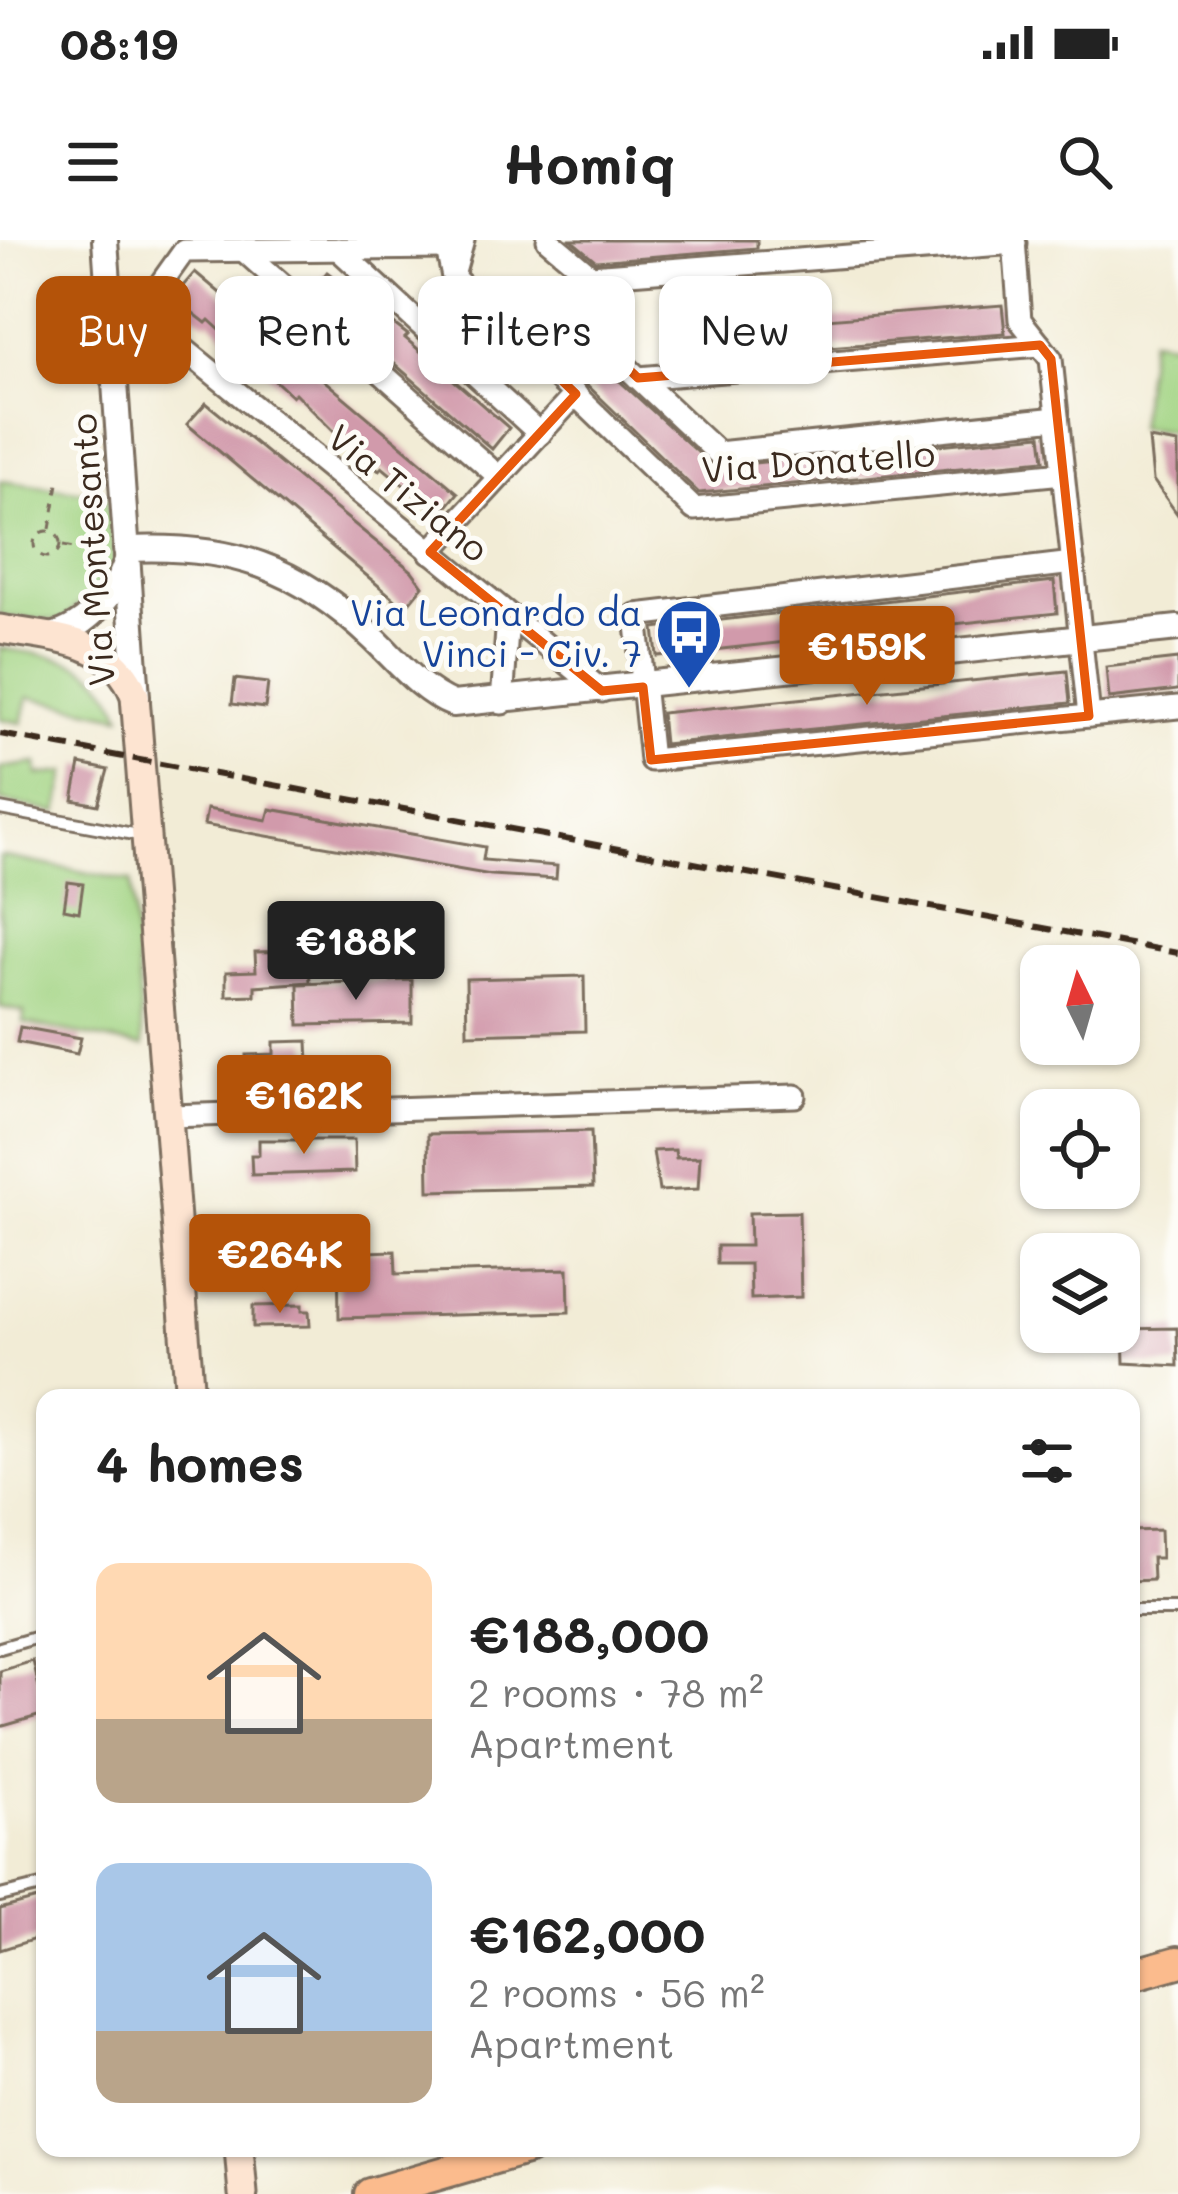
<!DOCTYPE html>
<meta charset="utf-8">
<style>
body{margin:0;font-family:Mali,sans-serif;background:#f2f2f2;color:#222;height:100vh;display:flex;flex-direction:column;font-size:45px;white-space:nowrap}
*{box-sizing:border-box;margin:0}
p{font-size:39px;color:#767676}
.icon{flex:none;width:66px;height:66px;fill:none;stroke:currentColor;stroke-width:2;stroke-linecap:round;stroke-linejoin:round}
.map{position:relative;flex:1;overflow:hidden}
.panel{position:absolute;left:36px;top:1149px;width:1104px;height:768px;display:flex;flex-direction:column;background:#fff;border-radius:24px;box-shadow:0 3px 9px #0004}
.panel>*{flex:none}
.top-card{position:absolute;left:36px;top:36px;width:1107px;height:108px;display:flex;gap:24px}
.needle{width:78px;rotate:355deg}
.fabs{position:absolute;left:1020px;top:705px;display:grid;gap:24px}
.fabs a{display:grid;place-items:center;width:120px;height:120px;border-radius:24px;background:#fff;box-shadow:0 3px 9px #0004;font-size:60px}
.price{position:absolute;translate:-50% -102px;padding:0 27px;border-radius:12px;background:#b45309;color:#fff;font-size:39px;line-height:78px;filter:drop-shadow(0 3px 6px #0008)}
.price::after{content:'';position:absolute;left:50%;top:72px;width:36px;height:27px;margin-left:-18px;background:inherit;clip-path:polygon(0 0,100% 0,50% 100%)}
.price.active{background:#222;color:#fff}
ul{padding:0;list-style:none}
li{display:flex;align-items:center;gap:36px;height:300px;padding:0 60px}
li span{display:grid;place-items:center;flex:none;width:336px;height:240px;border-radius:24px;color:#555}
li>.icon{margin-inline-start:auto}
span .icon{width:144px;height:144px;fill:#fffc;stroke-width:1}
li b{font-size:51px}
h2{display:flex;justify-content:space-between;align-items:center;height:144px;padding:0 60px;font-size:51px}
.pill{padding:0 42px;border-radius:24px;background:#fff;box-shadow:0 3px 9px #0004;font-size:42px;line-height:108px}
.pill.active{background:#b45309;color:#fff}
.status{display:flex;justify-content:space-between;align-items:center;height:84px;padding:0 60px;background:#fff;direction:ltr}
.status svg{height:33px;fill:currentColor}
header{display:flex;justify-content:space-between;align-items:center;height:156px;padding:0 60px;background:#fff;font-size:54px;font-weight:800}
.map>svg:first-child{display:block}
.green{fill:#a3d484;stroke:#6f7f51;stroke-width:3}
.building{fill:#d19aab}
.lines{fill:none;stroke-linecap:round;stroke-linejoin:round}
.service-casing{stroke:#7b6e5e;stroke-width:16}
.minor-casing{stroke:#7b6e5e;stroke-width:27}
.tertiary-casing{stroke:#7b6e5e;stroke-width:30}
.secondary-casing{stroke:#7b6e5e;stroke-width:33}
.primary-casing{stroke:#7b6e5e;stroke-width:36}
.path{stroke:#7b6e5e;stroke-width:3;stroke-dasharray:9 9;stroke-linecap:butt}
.service{stroke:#fff;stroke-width:10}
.minor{stroke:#fff;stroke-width:21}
.tertiary{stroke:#fff;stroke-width:24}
.secondary{stroke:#fde4d1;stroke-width:27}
.primary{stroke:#fbbb8d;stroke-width:30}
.rail{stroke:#3b2a1e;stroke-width:6;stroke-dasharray:18 9;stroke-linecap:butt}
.marked{fill:none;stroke:#e8590c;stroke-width:9;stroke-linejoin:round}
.labels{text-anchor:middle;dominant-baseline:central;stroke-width:10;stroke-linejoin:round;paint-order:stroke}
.street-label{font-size:36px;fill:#3b2a1e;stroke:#fdfcf7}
.transit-label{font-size:36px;fill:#164399;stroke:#fdfcf7;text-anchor:end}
</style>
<div class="status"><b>08:19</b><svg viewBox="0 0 49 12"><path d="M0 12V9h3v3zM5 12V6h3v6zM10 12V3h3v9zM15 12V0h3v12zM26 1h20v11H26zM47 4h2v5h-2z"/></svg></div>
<header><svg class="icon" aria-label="menu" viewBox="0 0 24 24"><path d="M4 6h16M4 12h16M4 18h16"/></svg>Homiq<svg class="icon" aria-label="search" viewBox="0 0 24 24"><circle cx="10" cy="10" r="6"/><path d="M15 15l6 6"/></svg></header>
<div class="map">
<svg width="1178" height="1954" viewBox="0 0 1178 1954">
<rect width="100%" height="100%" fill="#fdfcf7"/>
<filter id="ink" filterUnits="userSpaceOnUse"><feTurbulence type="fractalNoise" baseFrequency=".00833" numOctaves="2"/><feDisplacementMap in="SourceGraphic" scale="24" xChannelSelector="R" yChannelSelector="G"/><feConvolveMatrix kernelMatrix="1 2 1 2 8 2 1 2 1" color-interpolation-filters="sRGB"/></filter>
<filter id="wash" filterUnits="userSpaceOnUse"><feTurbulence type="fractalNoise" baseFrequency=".004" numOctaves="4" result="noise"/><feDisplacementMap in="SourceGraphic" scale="48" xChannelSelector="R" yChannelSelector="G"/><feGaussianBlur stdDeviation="2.7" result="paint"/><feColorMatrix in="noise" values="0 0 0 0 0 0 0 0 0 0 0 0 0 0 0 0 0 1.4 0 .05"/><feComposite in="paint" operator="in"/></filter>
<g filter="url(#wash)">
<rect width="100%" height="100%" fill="#f2ecd6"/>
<!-- green -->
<g class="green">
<path d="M1150 99 1178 103V192L1138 187Z"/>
<path d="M0 241 106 255 116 326 62 381 0 376Z"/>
<path d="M0 408C52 417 101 416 122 476L28 457 22 483 0 479Z"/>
<path d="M37 523 38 535 66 532 58 573 0 561V528Z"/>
<path d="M0 616 131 641 143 807 23 783 24 772 0 767Z"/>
</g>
<g id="blocks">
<!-- building -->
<g class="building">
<path d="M571 0H757V8L596 21Z"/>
<path d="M195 32 458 253 440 275 382 227 379 230 360 214 363 210 339 190 336 194 295 153 292 156 209 80 206 83 188 69 190 65 176 54Z"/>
<path d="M327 32 408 95 405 98 509 188 492 209 311 51Z"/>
<path d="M1002 65 1005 93 803 109 800 81Z"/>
<path d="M568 94 714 227 1041 195 1044 220 699 253 552 111Z"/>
<path d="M206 163 412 331 423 346 405 368 187 184Z"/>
<path d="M1149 199 1178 204V275L1153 240Z"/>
<path d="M1054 341 1057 373 657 416 654 388Z"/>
<path d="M1178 419V450L1109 458 1106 427Z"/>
<path d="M1067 431 1070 463 664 504 661 473Z"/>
<path d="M235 439 268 443 265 468 232 464Z"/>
<path d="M80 524 108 530 98 565 73 560Z"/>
<path d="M207 569 267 580 270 569 485 607 483 620 557 626 556 639 491 635 204 585Z"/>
<path d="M68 642 83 644 79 672 64 669Z"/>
<path d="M308 711 310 742 255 746V755L226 756V732L256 731 255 712Z"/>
<path d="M584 736 585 791 467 794 466 739Z"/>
<path d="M412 740V783L299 785 298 744Z"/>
<path d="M20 787 81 798 77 814 17 802Z"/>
<path d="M308 801 310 849 247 848 246 815 274 814V802Z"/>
<path d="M591 891 593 947 429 951 428 894Z"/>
<path d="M259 900H354L355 932 252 935 251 915H259Z"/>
<path d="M675 910 676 918 700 917 698 949 659 951 653 911Z"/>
<path d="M799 972 801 1057 751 1059 750 1024H717V1006H750L749 973Z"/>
<path d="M395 1011 396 1034 568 1029 569 1072 339 1078 338 1013Z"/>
<path d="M302 1065V1071H309L310 1086 253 1087V1066Z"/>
<path d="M1177 1088 1178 1126 1124 1123 1123 1089Z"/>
<path d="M1160 1290 1161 1318H1152L1153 1340 1131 1341V1291Z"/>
<path d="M33 1421 45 1474 0 1487V1431Z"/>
<path d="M45 1657V1696L0 1710V1669Z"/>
</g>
</g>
</g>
<g filter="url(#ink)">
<use href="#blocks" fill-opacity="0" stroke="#7b6e5e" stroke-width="3"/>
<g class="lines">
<!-- service casing -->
<g class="service-casing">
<g id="service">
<path d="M0 569 144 596"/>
<path d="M1131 1370H1178"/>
<path d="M0 1408 45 1395"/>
<path d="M0 1656 45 1645"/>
</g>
</g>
<!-- minor casing -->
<g class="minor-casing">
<g id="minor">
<path d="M445 0 453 37 694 269 1063 233"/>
<path d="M548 0 591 36 1015 3"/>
<path d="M1014 0 1020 80 1051 119 1089 476"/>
<path d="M338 9 540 194"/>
<path d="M243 10 498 236"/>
<path d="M453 36 463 0"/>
<path d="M111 81 152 83 602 451"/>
<path d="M152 83V56L184 11 446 8"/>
<path d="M527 107 570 74 718 213 1057 178"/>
<path d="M638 138 1040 105"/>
<path d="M430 312 576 154"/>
<path d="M1073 323 636 375 651 520 1178 467"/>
<path d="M502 463 508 376"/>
<path d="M171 876 795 856"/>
</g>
</g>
<!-- tertiary casing -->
<g class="tertiary-casing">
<g id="tertiary">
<path d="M105 0 137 457"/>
<path d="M126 309C231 304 297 326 374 399 398 422 421 451 453 464L1178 388"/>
<path d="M45 397C81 392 115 357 126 323"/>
</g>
</g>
<!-- secondary casing -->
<g class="secondary-casing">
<g id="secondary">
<path d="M0 389C52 398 114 398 135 456L190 1158"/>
<path d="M239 1908 243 1954"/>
</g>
</g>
<!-- primary casing -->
<g class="primary-casing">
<g id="primary">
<path d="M1131 1735 1178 1722"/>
<path d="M370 1954 529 1908"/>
</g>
</g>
<!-- path -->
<g class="path">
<path d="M50 289 59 238"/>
<circle cx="47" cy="304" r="13"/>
<path d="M63 306 107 314"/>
</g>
<!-- service -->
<use href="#service" class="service"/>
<!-- minor -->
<use href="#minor" class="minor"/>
<!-- tertiary -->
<use href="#tertiary" class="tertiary"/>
<!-- secondary -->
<use href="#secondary" class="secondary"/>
<!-- primary -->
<use href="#primary" class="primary"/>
<!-- rail -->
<path class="rail" d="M0 494 1178 713"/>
</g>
</g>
<!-- marked area -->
<path class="marked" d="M570 74 638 138 1040 105 1051 119 1089 476 651 520 643 447 602 451 430 312 576 154 527 107Z"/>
<!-- icons -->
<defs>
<g id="bus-pin" transform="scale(3.45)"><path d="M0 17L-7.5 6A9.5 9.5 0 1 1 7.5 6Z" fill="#1a4fb4" stroke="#fdfcf7"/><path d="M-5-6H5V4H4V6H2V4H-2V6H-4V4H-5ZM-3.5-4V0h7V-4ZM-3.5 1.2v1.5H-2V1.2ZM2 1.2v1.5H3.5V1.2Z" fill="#fff"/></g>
</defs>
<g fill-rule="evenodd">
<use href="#bus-pin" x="689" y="392"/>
</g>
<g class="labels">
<!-- street labels -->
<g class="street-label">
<text transform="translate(818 220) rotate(-4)">Via Donatello</text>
<text transform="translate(409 252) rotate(39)">Via Tiziano</text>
<text transform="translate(91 310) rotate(-94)">Via Montesanto</text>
</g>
<!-- transit labels -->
<g class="transit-label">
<text x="642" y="371">Via Leonardo da<tspan x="642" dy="41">Vinci - Civ. 7</tspan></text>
</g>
</g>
</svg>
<div class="fabs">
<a><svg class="needle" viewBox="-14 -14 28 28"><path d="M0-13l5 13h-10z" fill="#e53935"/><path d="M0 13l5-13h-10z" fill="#767676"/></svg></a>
<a><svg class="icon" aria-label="locate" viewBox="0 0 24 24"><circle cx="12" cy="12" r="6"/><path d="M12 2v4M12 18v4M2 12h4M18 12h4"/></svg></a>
<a><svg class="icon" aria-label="layers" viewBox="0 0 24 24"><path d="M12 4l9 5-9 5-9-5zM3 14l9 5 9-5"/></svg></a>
</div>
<b class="price" style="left:867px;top:468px">€159K</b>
<b class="price active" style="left:356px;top:763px">€188K</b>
<b class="price" style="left:304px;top:917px">€162K</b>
<b class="price" style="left:280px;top:1076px">€264K</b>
<div class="top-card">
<a class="pill active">Buy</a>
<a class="pill">Rent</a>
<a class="pill">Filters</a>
<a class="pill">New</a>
</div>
<section class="panel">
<h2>4 homes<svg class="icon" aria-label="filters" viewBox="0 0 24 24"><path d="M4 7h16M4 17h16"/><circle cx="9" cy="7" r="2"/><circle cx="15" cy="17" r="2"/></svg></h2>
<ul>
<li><span style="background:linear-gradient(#ffd9b3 65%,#b9a48a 0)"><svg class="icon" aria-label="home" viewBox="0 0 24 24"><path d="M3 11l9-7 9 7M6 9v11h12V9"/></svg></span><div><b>€188,000</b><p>2 rooms · 78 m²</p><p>Apartment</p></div></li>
<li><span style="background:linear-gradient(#a9c7e8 70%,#b9a48a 0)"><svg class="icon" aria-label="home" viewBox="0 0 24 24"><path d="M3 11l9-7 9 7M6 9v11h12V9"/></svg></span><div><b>€162,000</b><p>2 rooms · 56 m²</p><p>Apartment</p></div></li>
</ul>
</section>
</div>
